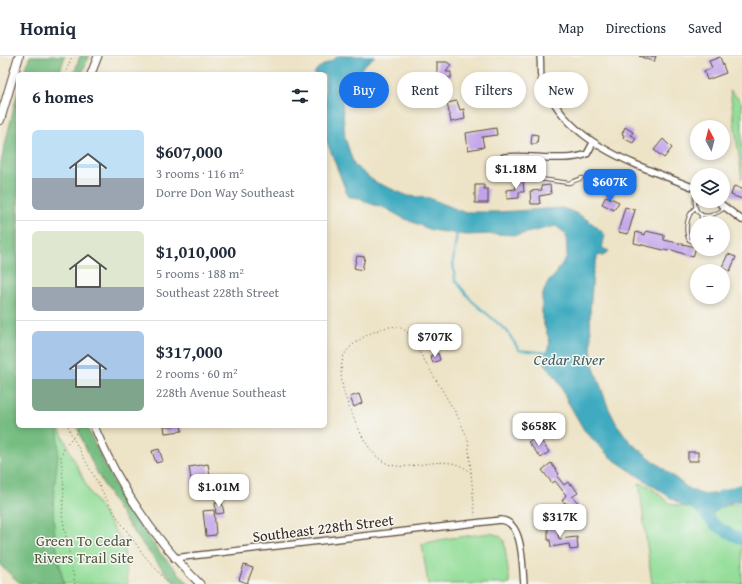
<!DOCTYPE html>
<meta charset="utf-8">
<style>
body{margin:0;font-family:"Gentium Book Plus",serif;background:#f6f6f7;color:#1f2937;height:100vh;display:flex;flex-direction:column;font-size:15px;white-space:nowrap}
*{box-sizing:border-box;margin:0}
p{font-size:13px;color:#747a83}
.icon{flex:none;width:22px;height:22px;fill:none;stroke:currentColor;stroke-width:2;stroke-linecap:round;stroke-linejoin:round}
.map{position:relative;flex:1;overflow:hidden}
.details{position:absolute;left:16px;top:16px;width:311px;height:356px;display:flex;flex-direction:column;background:#fff;border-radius:6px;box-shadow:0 2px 6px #0003}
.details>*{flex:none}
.guide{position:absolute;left:339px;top:16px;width:343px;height:36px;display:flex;gap:8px}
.needle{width:26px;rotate:353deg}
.controls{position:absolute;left:690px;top:64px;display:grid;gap:8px}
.controls a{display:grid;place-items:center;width:40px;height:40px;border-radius:50%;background:#fff;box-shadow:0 2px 6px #0003;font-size:20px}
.price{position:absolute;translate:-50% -34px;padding:0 9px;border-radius:8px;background:#fff;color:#222;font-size:13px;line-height:26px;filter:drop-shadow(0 1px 2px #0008)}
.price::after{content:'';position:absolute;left:50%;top:24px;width:12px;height:9px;margin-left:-6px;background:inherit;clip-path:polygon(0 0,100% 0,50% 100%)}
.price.active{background:#1a73e8;color:#fff}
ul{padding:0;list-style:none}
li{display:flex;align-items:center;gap:12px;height:100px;padding:0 16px}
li+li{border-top:1px solid #e0e1e3}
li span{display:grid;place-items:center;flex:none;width:112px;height:80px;border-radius:6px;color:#555}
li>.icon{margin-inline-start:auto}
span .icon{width:48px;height:48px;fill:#fffc;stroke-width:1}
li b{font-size:17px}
h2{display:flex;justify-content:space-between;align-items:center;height:48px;padding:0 16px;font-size:17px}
.chip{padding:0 14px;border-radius:18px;background:#fff;box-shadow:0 2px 6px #0003;font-size:14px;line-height:36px}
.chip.active{background:#1a73e8;color:#fff}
header{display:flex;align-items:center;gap:24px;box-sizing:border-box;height:56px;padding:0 20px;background:#fff;border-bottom:1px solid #e0e1e3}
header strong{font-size:19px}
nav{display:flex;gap:22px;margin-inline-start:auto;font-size:14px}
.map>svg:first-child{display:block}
.green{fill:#94de9a;stroke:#68845c}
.forest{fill:#77bd82;stroke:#597450}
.water{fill:#40abc0;stroke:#3e6a6f}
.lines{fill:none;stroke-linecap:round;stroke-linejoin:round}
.stream{stroke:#40abc0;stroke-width:2}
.river{stroke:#40abc0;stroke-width:11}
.building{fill:#c1a3ea}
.lane-casing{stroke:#564637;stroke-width:4.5}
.street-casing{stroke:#564637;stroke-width:8}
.secondary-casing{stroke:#564637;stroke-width:9}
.primary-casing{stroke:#564637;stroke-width:10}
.path{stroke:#564637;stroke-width:1;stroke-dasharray:1 3;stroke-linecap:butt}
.lane{stroke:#fff;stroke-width:2.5}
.street{stroke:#fff;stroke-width:5.5}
.secondary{stroke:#fff;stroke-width:7}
.primary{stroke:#fff;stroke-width:8}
.labels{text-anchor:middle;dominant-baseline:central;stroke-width:3;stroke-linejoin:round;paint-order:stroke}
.street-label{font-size:15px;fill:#3b2a1e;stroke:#f6f6f2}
.park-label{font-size:15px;fill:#51573d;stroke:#f6f6f2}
.water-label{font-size:16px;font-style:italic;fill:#3d5e5f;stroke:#f6f6f2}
</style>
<header>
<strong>Homiq</strong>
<nav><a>Map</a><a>Directions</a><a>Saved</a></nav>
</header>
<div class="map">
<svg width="742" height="528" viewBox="0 0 742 528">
<rect width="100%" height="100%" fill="#f6f6f2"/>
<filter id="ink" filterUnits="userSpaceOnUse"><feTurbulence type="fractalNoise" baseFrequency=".025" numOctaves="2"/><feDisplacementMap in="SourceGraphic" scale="8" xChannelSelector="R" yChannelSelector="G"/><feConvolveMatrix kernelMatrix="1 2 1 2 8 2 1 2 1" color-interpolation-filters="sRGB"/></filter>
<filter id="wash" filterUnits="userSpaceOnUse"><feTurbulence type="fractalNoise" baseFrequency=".012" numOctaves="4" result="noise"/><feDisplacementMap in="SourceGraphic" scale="16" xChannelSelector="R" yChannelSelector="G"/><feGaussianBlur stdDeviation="0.9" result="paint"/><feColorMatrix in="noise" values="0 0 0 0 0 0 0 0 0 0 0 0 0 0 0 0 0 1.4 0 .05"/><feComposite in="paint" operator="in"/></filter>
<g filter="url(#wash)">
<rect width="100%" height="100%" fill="#ede3c6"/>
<!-- green -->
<g class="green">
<path d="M730 34 742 47V123Z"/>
<path d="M26 370H58L89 435 123 487 128 528H55Z"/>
<path d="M639 427 649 430 669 447 679 450 698 453 742 448V528H652Z"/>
<path d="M490 477 500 480 504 485 510 528H428L422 488 444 483Z"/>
</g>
<!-- forest -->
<g class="forest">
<path d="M30 0H65L59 18H23Z"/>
<path d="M80 0H89L82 18H74Z"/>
<path d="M18 35V370H57C61 390 56 413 54 434 51 465 57 498 64 528H21L0 509V110Z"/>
<path d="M77 370H86L122 444 159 496 189 528H176C134 482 98 429 77 370Z"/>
</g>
<!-- water -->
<path class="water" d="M339 0H375L363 10 351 30H348L342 44 345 82 354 109 375 126 408 140 429 142 463 156H499L562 152C579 157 593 166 605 179L602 192 609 195 603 200 598 199 593 216 590 257 592 306 608 351 616 367 630 386 689 433 704 439 739 435 742 431V445L726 448 712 458 683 450 610 401 584 374 568 346 557 323 544 306 550 286 542 263V241L547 227 554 220 567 200 566 178 556 170 518 179 495 178 466 179 431 174 401 161 385 152 368 147 360 142 351 141 348 140 325 81V18H314L317 13Z"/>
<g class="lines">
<!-- stream -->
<path class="stream" d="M457 176 453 205 455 224 472 245 507 275 519 294 549 297"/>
<!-- river -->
<g class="river">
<path d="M721 440 742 433"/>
<path d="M694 447 716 470 742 484"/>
</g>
</g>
<g id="blocks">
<!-- building -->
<g class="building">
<path d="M639 0H656L654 6Z"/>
<path d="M720 1 726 17 707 24 704 15 712 12 709 5Z"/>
<path d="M437 6H447L451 9 446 16H451V22H437Z"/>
<path d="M457 45 460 54 464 53 465 63 451 66 447 47Z"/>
<path d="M625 71 633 76 631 79 636 82 633 87 623 82 624 79 622 78Z"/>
<path d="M496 72 497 79 482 81 484 91 468 94 466 77Z"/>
<path d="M532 78 538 79 537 88H531Z"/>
<path d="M663 83 672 92 664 102 654 94Z"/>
<path d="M523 123 524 136H519V142L507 143 506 134 516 133 515 124Z"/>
<path d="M475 129H484V133H488V147H475Z"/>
<path d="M550 129 551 138 539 140 540 148H531L530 135 542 134 541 130Z"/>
<path d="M734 130 742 133V143L731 139Z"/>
<path d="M606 140 619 146 614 154 602 148Z"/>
<path d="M625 151 635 154 628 178 618 176Z"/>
<path d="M646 175 664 179V184L696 191 693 201 669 193 668 195 634 187 636 176 645 179Z"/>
<path d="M728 198 736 201 730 215 722 211Z"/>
<path d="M357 200 365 201 362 214 354 212Z"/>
<path d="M438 297 440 304 433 307 430 300Z"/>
<path d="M359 338 362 347 354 351 350 341Z"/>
<path d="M164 370H181L182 375 165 377Z"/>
<path d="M538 380 549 396 541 402 528 386Z"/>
<path d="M159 393 163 405 156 407 152 395Z"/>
<rect x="688" y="396" width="10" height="9"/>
<path d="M551 407 559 418 557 420 564 429 568 426 570 429 572 428 578 437 572 441 579 447 576 453 562 445 566 439 555 425 552 427 542 414Z"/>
<path d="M208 408 211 427 192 430 189 411Z"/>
<path d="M215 447H222L224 457 216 458Z"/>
<path d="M214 454 216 479 206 480 203 455Z"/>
<path d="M557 466 559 483 577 481 578 493 570 494 569 488 551 491 550 484H548V468Z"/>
<path d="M244 509 253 512 247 527 239 524Z"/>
</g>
</g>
</g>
<g filter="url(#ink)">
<use href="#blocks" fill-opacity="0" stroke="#564637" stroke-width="1"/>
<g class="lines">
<!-- lane casing -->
<g class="lane-casing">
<g id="lane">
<path d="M538 101 535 110V119L540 123 569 127 582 122"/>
<path d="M696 133C691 160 703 167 725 152"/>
<path d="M695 152C687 159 684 174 689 184L694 186 697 183"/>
<path d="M701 158V167"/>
</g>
</g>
<!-- street casing -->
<g class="street-casing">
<g id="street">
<path d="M540 0C541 7 540 15 541 21 542 27 547 33 549 38 577 93 644 111 697 133"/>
<path d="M504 101C530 98 564 107 587 98L593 87"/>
<path d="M717 145 742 164"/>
<path d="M174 502 501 464C524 466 522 510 524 528"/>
</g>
</g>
<!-- secondary casing -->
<g class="secondary-casing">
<g id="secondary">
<path d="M91 18 98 0"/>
<path d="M94 370C119 431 153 482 200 528"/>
</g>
</g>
<!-- primary casing -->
<g class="primary-casing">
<path id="primary" d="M0 64 19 0"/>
</g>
<!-- path -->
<g class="path">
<path d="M65 18 72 0"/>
<path d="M68 370 72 380 113 455 143 498 169 528"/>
<path d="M471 417C446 393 410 419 386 407 378 403 372 396 367 388 363 383 360 375 357 369 347 348 337 326 343 302 347 287 386 265 401 272 404 273 406 276 408 277L457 359 468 383 475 460"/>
<path d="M75 528 62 459 64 433 61 401 65 390 82 370"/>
</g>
<!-- lane -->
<use href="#lane" class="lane"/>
<!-- street -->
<use href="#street" class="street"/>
<!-- secondary -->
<use href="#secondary" class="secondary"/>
<!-- primary -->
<use href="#primary" class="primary"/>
</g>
</g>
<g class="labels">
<!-- street labels -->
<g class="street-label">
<text transform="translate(323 472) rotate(-7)">Southeast 228th Street</text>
</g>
<!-- park labels -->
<g class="park-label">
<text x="84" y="484">Green To Cedar<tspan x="84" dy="17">Rivers Trail Site</tspan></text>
</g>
<!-- water labels -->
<g class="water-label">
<text x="569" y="303">Cedar River</text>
</g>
</g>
</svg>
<div class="controls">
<a><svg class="needle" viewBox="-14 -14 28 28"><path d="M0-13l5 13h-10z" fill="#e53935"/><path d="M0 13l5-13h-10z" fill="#747a83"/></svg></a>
<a><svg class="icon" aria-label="layers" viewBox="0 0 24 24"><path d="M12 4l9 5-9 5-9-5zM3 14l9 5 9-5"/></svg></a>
<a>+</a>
<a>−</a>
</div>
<b class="price" style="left:516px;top:134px">$1.18M</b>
<b class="price active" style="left:610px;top:147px">$607K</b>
<b class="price" style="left:435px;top:302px">$707K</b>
<b class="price" style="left:539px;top:391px">$658K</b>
<b class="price" style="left:219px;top:452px">$1.01M</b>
<b class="price" style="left:560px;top:482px">$317K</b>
<div class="guide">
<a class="chip active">Buy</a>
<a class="chip">Rent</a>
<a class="chip">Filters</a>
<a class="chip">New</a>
</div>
<section class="details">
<h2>6 homes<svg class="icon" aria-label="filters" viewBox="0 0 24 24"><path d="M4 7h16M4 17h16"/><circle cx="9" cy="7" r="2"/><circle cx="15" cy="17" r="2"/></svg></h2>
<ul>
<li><span style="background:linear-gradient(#bfe0f5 60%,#9aa5b1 0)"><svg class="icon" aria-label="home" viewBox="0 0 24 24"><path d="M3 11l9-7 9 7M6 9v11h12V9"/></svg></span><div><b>$607,000</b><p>3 rooms · 116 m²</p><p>Dorre Don Way Southeast</p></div></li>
<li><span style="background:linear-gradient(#dfe7d0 70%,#9aa5b1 0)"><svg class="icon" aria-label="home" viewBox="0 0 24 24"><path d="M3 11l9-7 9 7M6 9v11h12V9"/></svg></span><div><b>$1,010,000</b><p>5 rooms · 188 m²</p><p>Southeast 228th Street</p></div></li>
<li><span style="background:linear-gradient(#a9c7e8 60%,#7fa58c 0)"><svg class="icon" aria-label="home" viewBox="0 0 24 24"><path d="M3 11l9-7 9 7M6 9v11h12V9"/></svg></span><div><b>$317,000</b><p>2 rooms · 60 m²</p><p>228th Avenue Southeast</p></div></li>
</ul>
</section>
</div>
